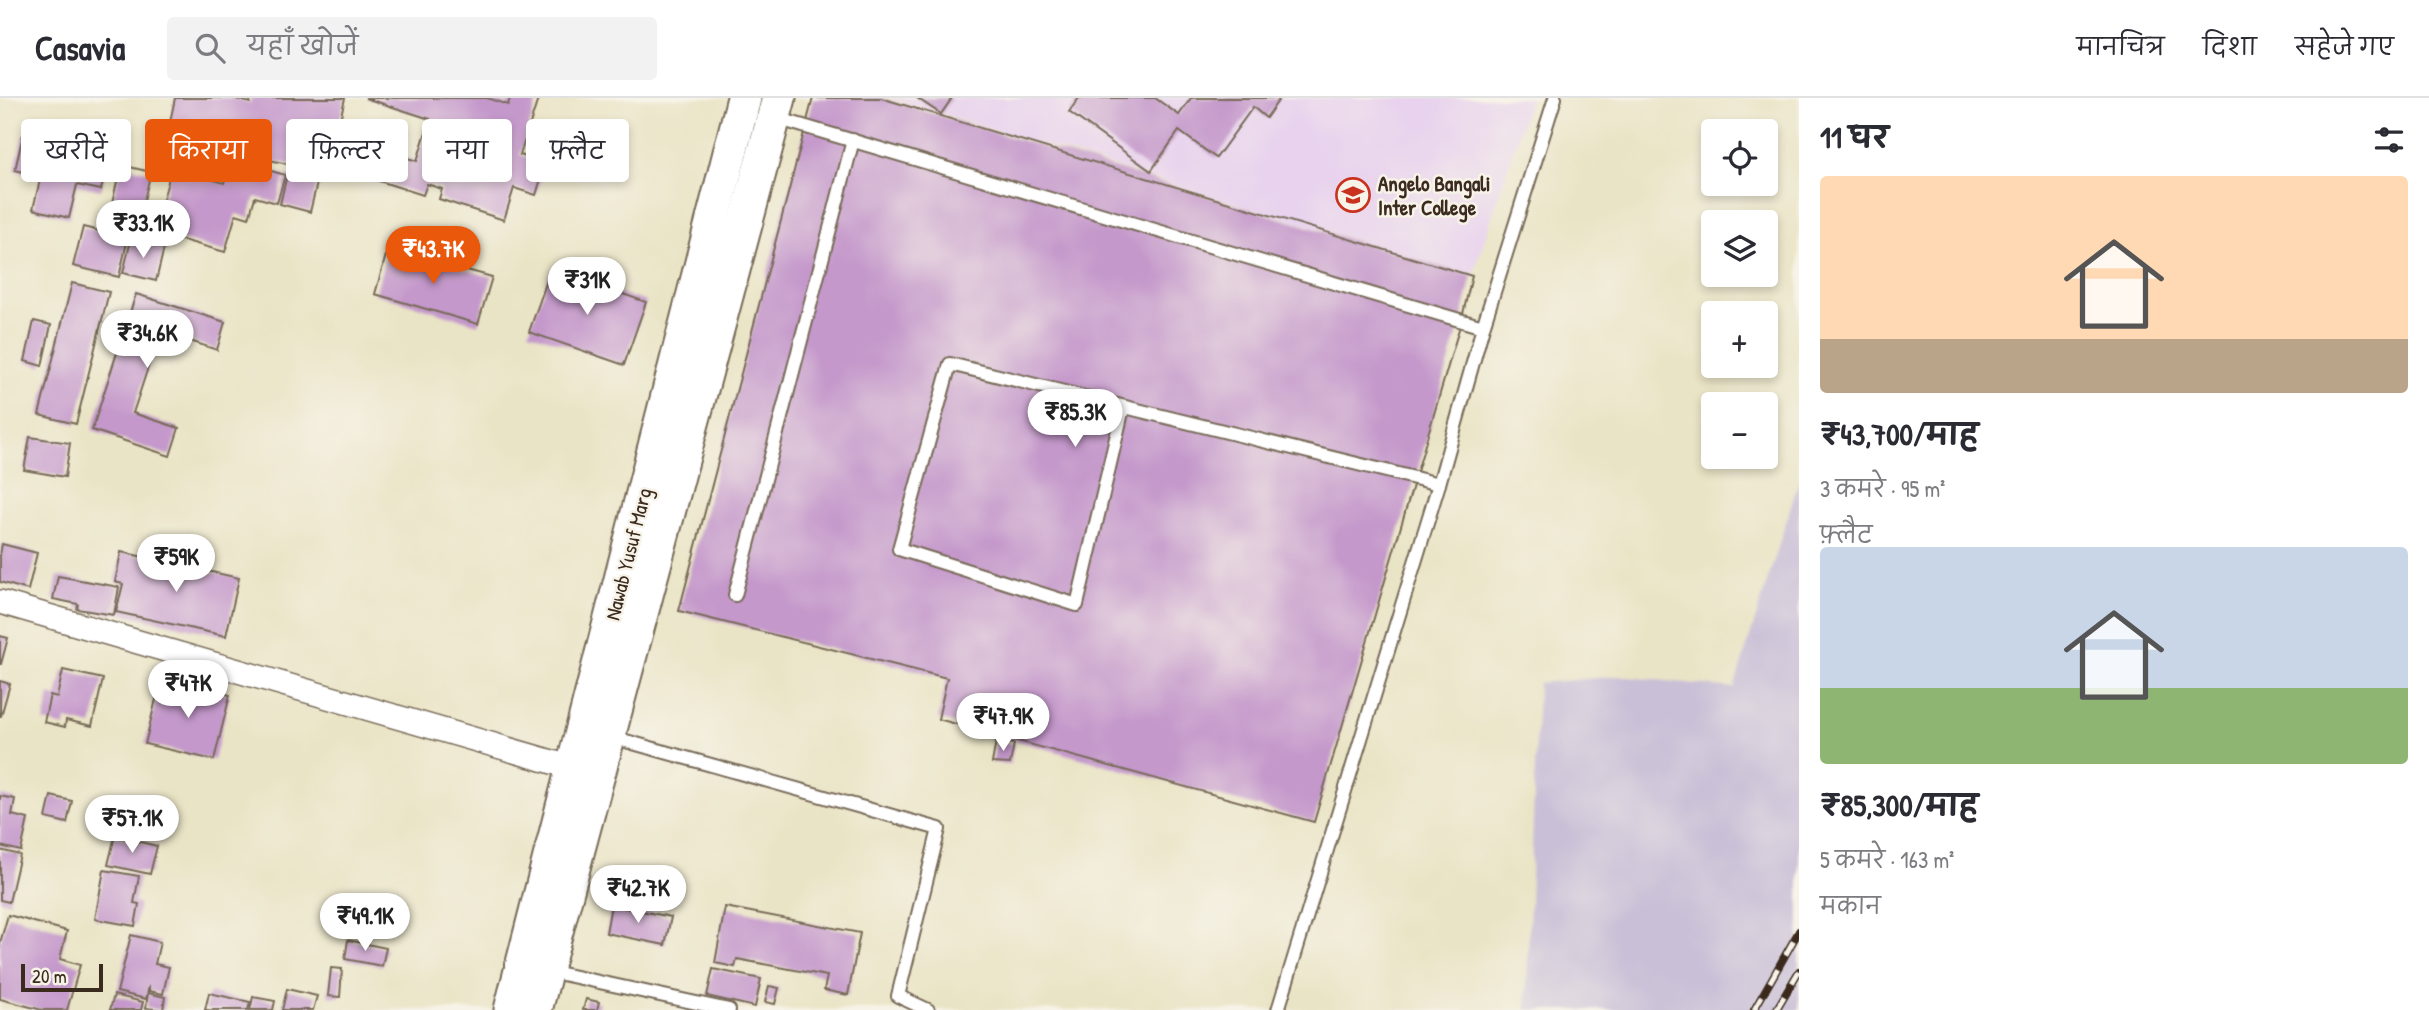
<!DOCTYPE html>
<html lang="hi">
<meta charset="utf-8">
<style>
body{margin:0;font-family:"Patrick Hand","Playpen Sans Deva",sans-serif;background:#f2f2f3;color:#2b2b33;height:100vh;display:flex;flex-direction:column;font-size:26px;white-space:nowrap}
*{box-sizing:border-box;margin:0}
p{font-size:23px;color:#7c7c81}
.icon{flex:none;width:38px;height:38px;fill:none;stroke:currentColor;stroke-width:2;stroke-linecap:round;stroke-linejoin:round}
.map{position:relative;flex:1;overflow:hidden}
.side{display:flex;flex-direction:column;background:#fff;width:630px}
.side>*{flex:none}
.top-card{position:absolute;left:21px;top:21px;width:665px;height:63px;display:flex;gap:14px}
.buttons{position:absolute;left:1701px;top:21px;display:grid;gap:14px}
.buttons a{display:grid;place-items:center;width:77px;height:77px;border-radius:7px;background:#fff;box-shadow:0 4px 10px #0003;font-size:35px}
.scale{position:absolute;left:21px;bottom:18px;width:82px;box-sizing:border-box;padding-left:7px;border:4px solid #3b2a1e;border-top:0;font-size:19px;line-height:24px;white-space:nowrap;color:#3b2a1e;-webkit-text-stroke:5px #f7f3e8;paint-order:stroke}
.price{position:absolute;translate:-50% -60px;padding:0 16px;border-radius:24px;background:#fff;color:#222;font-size:23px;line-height:46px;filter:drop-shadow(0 2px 4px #0008)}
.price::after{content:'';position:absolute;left:50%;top:42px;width:21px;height:16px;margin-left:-10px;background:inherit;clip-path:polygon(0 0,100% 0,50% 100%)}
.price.selected{background:#ea580c;color:#fff}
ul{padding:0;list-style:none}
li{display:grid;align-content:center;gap:14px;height:371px;padding:0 21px}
li span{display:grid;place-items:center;height:217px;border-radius:7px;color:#555}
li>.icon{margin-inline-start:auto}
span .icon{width:126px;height:126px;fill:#fffc;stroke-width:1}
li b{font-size:30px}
h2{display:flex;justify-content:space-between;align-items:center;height:84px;padding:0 21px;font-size:30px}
.pill{padding:0 24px;border-radius:7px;background:#fff;box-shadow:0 4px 10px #0003;font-size:24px;line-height:63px}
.pill.selected{background:#ea580c;color:#fff}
header{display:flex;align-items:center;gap:42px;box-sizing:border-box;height:98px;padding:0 35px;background:#fff;border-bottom:2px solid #e1e1e2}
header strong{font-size:33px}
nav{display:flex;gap:38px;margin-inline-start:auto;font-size:24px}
.search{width:490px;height:63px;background:#f2f2f3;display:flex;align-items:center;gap:18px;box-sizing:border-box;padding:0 24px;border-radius:7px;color:#7c7c81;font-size:26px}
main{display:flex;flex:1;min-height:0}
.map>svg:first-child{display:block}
.built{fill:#e8d2ee}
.industrial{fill:#c9bfd7}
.building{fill:#c498cb}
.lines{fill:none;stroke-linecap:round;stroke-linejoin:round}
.service-casing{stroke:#786b59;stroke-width:16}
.minor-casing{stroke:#786b59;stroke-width:26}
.secondary-casing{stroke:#786b59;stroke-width:37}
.service{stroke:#fff;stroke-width:12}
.minor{stroke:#fff;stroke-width:23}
.secondary{stroke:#fff;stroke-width:33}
.rail-casing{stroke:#3b2a1e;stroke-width:8}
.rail{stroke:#f7f3e8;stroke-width:5;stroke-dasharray:16;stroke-linecap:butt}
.labels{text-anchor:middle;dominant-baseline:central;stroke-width:5;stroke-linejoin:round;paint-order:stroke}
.poi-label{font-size:21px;font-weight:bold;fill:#3b2a1e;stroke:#f7f3e8;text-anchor:start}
.street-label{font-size:21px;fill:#3b2a1e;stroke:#f7f3e8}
</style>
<header>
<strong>Casavia</strong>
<div class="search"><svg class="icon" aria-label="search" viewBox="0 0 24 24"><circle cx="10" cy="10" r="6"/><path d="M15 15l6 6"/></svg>यहाँ खोजें</div>
<nav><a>मानचित्र</a><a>दिशा</a><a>सहेजे गए</a></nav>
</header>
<main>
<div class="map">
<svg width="1799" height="912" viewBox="0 0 1799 912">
<rect width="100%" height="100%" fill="#f7f3e8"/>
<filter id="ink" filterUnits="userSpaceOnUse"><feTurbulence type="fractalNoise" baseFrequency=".0143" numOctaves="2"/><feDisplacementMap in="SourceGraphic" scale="14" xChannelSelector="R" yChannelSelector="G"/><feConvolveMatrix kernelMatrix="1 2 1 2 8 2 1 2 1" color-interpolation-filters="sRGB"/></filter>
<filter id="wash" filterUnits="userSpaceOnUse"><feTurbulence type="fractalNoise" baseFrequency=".00686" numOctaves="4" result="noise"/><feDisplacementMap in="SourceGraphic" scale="28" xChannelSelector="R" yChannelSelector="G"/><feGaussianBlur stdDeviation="1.57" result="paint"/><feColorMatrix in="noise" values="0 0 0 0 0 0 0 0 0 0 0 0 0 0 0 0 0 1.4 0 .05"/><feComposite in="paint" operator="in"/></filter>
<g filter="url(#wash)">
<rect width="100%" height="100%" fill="#eae4c6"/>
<!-- built -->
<path class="built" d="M889 0H1530L1473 178Z"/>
<!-- industrial -->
<path class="industrial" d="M1799 382V912H1526L1538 585 1619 578 1734 590Z"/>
<g id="blocks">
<!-- building -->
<g class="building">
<path d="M175 0H233L250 5 251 0H345L330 66 303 60 301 69 167 39Z"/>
<path d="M365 0H487L508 7 510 0 538 1 520 57 546 65 536 97 514 90 504 122 439 101 442 91 427 86 423 97 342 71 351 42 417 63 430 21Z"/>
<path d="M813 0H881L1472 178 1461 224 1314 724 938 621 947 580 679 513Z"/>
<path d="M917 0H952L941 16Z"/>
<path d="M1079 0H1155L1179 17 1191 0H1280L1266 20 1253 9 1216 60 1179 33 1151 73 1069 14Z"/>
<path d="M23 37 109 58 101 92 77 87 69 120 33 111 41 78 15 72Z"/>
<path d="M231 61 285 77 277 105 255 99 249 120 236 116 225 154 154 134 172 69 224 85Z"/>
<path d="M121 67 151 74 135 138 106 131Z"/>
<path d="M287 77 317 85 310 114 280 106Z"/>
<path d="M83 129 128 140 119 179 73 168Z"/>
<path d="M131 142 164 150 156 183 123 175Z"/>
<path d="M388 150 492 179 478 226 375 196Z"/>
<path d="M551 171 646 204 624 267 529 234Z"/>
<path d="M72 185 109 194 76 326 39 317Z"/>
<path d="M136 196 225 224 217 252 160 233 133 315 179 330 170 358 92 332Z"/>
<path d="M34 223 51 227 42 268 25 263Z"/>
<path d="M30 339 70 345 65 379 24 372Z"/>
<path d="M2 446 37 455 28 492 0 484V457Z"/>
<path d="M121 454 239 480 226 538 116 514 123 486 115 484Z"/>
<path d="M58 478 119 489 114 517 77 511 78 506 53 501Z"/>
<path d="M0 538 8 540 1 566H0Z"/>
<path d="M63 572 103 581 92 628 66 622 65 629 44 624 50 597 57 599Z"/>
<path d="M161 581 230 597 214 662 145 646Z"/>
<path d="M0 583 10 586 1 618H0Z"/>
<path d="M996 643 1014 646 1010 666 992 665Z"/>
<path d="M0 698 15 701 12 717 28 721 21 753 0 748Z"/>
<path d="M51 698 72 703 67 725 46 720Z"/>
<path d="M115 738 157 748 150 776 108 767Z"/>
<path d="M0 752 20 757 9 804 0 802Z"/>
<path d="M104 772 139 778 134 805 139 806 135 828 95 821Z"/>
<path d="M611 807 671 819 665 847 606 835Z"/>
<path d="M725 809 860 835 848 897 824 892 827 878 737 861 735 869 715 865Z"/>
<path d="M8 817 67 833 60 861 80 867 67 912H42L0 901V845Z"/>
<path d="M131 837 160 844 155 866 169 869 163 896 149 893V888L146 901 117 894Z"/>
<path d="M348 842 386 850 382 868 345 861Z"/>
<path d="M331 870 342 871 340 899 328 898Z"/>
<path d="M713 871 761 881 755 909 707 898Z"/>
<path d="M769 888 779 890 775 906 765 904Z"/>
<path d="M287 891 317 898 313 912H282Z"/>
<path d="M148 895 165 899 163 912 146 910Z"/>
<path d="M209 895 250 904 248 912H205Z"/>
<path d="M114 897 143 904 141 912H110Z"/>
<path d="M253 899 275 903 273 912H250Z"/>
<path d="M586 901 599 904 597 912H583Z"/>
</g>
</g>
</g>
<g filter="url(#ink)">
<use href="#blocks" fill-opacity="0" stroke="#786b59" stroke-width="2"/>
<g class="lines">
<!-- service casing -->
<g class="service-casing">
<g id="service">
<path d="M776 20 1483 229"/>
<path d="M1123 310 1077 507 899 451 950 266 1439 386"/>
<path d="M735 497 853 42"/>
<path d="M608 638 939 731 898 898 928 912"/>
<path d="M548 873 729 912"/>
<path d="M1278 912 1439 386 1483 229 1555 0"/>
</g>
</g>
<!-- minor casing -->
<g class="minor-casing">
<path id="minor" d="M0 504 573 670"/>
</g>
<!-- secondary casing -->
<g class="secondary-casing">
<g id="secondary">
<path d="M511 912 744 0"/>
<path d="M535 912 779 0"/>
</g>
</g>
<!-- service -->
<use href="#service" class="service"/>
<!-- minor -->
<use href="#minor" class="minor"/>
<!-- secondary -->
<use href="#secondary" class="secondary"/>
<!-- rail casing -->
<g class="rail-casing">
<g id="rail">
<path d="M1754 912 1799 833"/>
<path d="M1776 912 1799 873"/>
</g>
</g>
<!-- rail -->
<use href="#rail" class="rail"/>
</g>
</g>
<!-- icons -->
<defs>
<g id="school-ring" transform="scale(1.75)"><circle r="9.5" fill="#f7f3e8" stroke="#c8321e" stroke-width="1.5"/><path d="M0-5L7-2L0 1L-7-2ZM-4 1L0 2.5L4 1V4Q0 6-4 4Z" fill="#c8321e"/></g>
</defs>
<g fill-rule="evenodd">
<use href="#school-ring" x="1353" y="97"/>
</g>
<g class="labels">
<!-- poi labels -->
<g class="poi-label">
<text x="1378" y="85">Angelo Bangali<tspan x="1378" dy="24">Inter College</tspan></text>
</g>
<!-- street labels -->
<g class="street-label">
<text transform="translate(628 456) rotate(-76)">Nawab Yusuf Marg</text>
</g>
</g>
</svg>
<div class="buttons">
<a><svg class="icon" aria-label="locate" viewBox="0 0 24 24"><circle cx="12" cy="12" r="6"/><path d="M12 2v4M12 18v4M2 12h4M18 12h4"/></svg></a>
<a><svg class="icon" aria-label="layers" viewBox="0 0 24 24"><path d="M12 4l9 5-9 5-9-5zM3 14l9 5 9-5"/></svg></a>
<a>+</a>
<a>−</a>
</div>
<div class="scale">20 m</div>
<b class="price" style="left:143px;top:162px">₹33.1K</b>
<b class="price selected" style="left:433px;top:188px">₹43.7K</b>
<b class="price" style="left:587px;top:219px">₹31K</b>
<b class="price" style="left:147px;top:272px">₹34.6K</b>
<b class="price" style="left:1075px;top:351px">₹85.3K</b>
<b class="price" style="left:176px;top:496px">₹59K</b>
<b class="price" style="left:188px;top:622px">₹47K</b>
<b class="price" style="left:1003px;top:655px">₹47.9K</b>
<b class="price" style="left:132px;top:757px">₹57.1K</b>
<b class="price" style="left:638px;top:827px">₹42.7K</b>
<b class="price" style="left:365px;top:855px">₹49.1K</b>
<div class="top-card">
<a class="pill">खरीदें</a>
<a class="pill selected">किराया</a>
<a class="pill">फ़िल्टर</a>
<a class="pill">नया</a>
<a class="pill">फ़्लैट</a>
</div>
</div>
<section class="side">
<h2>11 घर<svg class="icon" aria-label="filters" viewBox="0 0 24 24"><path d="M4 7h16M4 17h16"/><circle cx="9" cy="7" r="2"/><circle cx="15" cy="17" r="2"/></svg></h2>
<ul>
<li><span style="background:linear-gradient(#ffd9b3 75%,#b9a48a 0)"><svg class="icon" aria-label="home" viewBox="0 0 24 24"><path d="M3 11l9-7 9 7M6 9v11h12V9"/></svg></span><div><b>₹43,700/माह</b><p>3 कमरे · 95 m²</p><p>फ़्लैट</p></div></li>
<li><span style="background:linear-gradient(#c9d6e8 65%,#8fb573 0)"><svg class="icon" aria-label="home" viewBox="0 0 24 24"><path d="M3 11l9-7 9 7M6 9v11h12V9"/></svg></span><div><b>₹85,300/माह</b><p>5 कमरे · 163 m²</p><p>मकान</p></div></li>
</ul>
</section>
</main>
